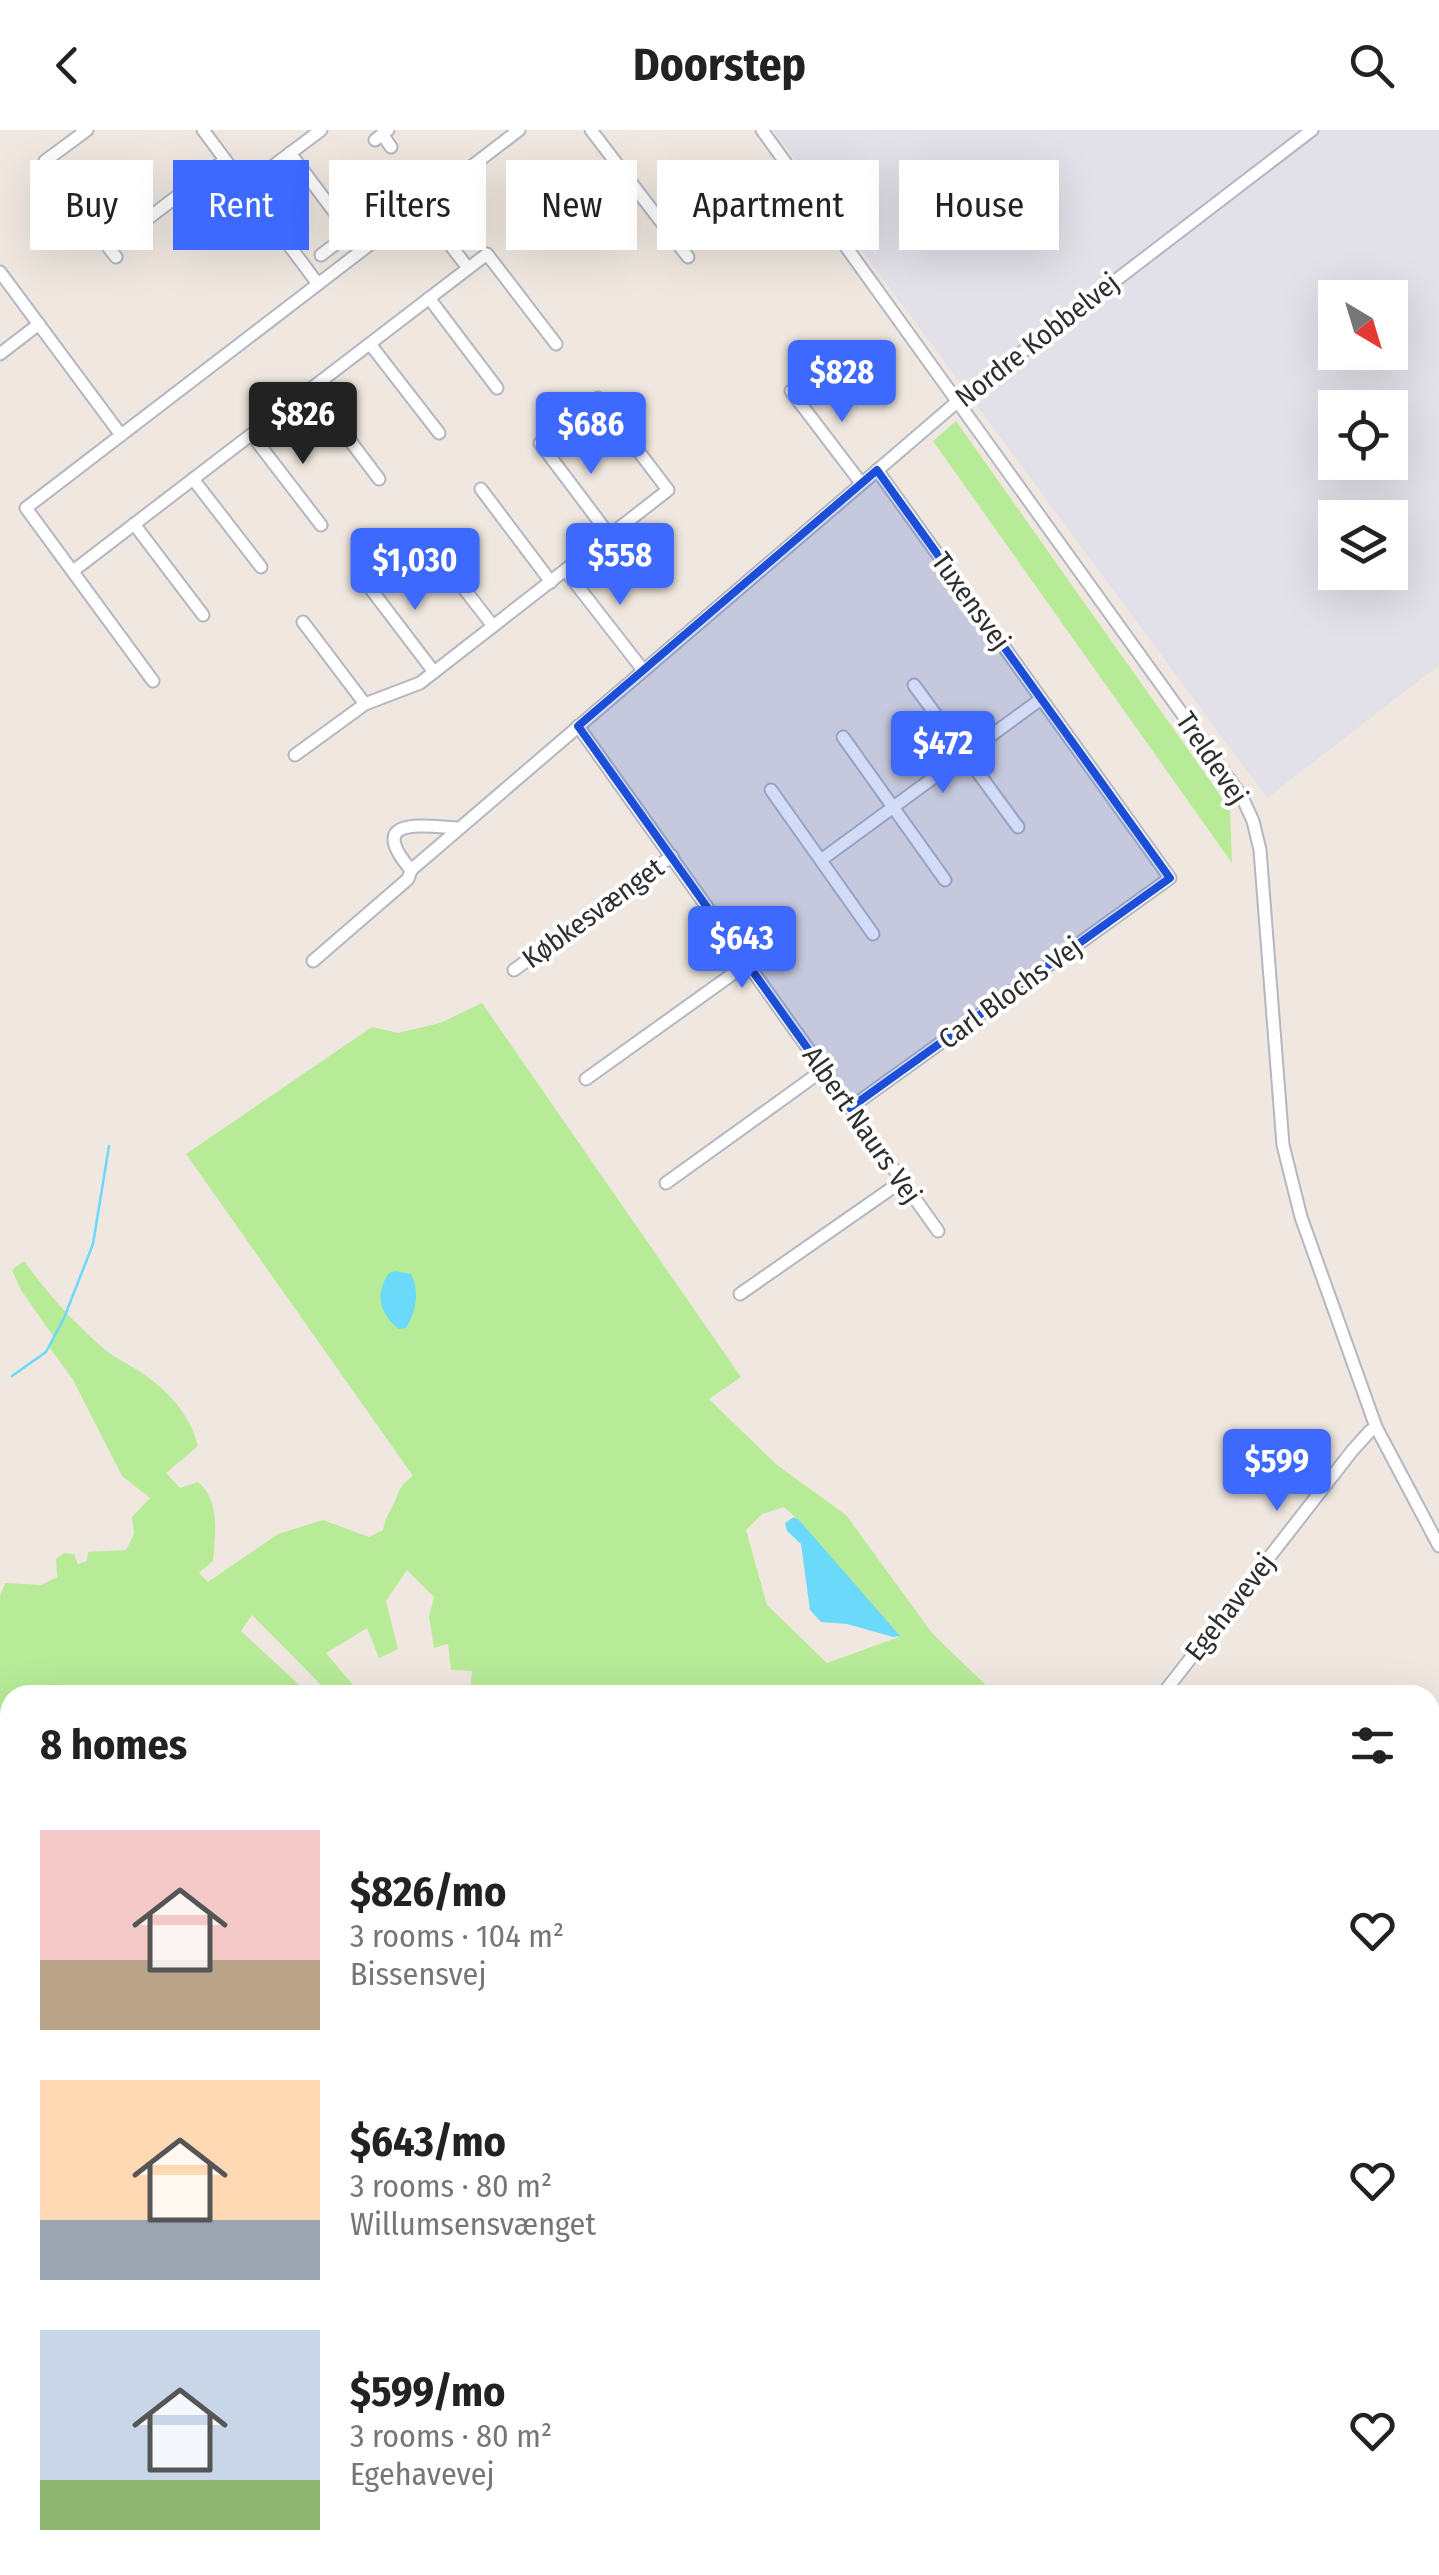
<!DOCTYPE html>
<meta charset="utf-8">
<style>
body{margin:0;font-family:"Fira Sans Condensed",sans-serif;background:#f2f2f2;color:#222;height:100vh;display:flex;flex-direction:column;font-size:38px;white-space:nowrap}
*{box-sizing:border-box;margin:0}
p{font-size:32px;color:#767676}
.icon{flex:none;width:55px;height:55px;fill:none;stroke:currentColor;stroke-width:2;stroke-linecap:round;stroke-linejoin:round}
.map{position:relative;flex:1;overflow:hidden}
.details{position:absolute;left:0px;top:1555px;width:1440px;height:890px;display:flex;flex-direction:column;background:#fff;border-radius:30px 30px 0 0;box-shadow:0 10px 40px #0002}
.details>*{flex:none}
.hud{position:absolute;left:30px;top:30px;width:1380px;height:90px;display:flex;gap:20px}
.needle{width:65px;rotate:142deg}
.fabs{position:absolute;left:1318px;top:150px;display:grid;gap:20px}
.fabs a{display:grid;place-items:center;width:90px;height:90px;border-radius:0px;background:#fff;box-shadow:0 10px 40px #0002;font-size:50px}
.price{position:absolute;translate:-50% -85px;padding:0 22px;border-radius:10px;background:#3e69ff;color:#fff;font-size:32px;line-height:65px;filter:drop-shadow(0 2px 5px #0008)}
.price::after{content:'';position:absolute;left:50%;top:60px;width:30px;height:22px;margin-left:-15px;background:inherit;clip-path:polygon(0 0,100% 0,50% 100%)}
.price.on{background:#222;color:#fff}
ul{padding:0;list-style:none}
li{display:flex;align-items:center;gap:30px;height:250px;padding:0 40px}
li span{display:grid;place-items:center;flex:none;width:280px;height:200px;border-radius:0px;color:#555}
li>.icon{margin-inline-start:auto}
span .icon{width:120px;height:120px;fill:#fffc;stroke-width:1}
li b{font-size:42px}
h2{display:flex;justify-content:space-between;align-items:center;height:120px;padding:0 40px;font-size:42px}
.chip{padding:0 35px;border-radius:0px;background:#fff;box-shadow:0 10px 40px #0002;font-size:35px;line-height:90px}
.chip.on{background:#3e69ff;color:#fff}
header{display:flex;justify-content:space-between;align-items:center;height:130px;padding:0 40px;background:#fff;font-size:45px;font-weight:700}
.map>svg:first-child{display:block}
.industrial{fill:#e2e0e8;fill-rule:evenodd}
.green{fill:#b7eb98;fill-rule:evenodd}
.water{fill:#6bd9fa}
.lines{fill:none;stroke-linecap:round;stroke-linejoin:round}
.stream{stroke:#6bd9fa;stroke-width:2.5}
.minor-casing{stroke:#b3b7c2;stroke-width:15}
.minor{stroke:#fff;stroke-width:11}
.marked{fill:#1d4ed8;fill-opacity:0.2;stroke:#1d4ed8;stroke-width:8;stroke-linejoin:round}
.labels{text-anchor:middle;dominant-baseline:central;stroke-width:8;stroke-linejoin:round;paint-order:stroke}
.street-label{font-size:28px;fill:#2e2e2e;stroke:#fff}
</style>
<header><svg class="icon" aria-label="back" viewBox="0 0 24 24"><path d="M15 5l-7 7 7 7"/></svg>Doorstep<svg class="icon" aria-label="search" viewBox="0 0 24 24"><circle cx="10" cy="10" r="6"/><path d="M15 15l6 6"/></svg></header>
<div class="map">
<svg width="1439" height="2445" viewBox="0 0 1439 2445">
<rect width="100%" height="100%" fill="#f0e8e0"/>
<!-- industrial -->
<path class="industrial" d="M773 0H1439V535L1267 668ZM1335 168H1390V222H1335ZM1335 278H1390V332H1335ZM1335 388H1390V442H1335Z"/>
<!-- green -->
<g class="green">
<path d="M956 291 1230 679 1232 733 933 311Z"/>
<path d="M482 873 741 1247 709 1269 777 1335 846 1385 932 1503 996 1565H470L472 1541 451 1540 448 1514 434 1518 429 1487 434 1467 407 1440 386 1471 398 1519 379 1528 367 1498 326 1523 353 1555 340 1565H331L252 1485 241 1501 310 1565H10V2435H533V2439L522 2445H0V1466L5 1453 41 1455 57 1447 56 1429 64 1423 74 1424 78 1434 87 1431 88 1422 126 1420 134 1404 132 1387 150 1368 122 1346 72 1248 49 1217 53 1206 21 1160 12 1140 24 1131C49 1165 72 1191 103 1218 117 1230 135 1237 149 1248 173 1266 191 1288 198 1316L166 1343 180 1358 198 1352C221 1371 215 1405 213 1431L199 1443 208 1452 278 1404 323 1390 369 1407 383 1400C385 1389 388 1385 393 1375 402 1358 396 1359 413 1346L186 1024 372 897 398 903 440 893ZM784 1377 799 1390 899 1507 827 1533 767 1475 746 1400 762 1384Z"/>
</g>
<!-- water -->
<g class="water">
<path d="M395 1141 411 1144C420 1163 416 1181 406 1198L399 1199C380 1184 374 1165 389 1143Z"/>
<path d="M794 1387 799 1390 900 1506 893 1507 847 1494 821 1492 810 1480 801 1414 787 1401 785 1393Z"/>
</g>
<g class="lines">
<!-- stream -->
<path class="stream" d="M12 1246 46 1222 64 1188 93 1114 109 1016"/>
<!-- minor casing -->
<g class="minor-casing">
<g id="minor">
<path d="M203 0 318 154"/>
<path d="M591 0 688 127"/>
<path d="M762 0 1242 667 1253 691 1260 720 1283 1015 1301 1087 1376 1297 1439 1416"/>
<path d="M382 4 391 17"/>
<path d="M375 10 388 0"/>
<path d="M290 23 350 103"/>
<path d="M53 42 45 31 87 0"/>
<path d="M245 57 321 0"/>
<path d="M420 76 468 138"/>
<path d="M321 125 358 97"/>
<path d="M116 127 109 118 225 30"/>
<path d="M0 142 121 305"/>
<path d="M429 168 497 258"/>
<path d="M370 214 439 303"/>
<path d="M0 224 39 194"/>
<path d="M311 259 379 349"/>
<path d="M791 261 861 353"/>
<path d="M252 305 321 395"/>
<path d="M540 313 610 406"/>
<path d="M193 349 261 437"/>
<path d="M481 359 551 452"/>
<path d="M134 394 203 485"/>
<path d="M423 406 493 496"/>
<path d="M73 441 487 124 556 214"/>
<path d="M566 441 643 540"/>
<path d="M364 450 434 542"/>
<path d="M303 492 365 574 420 553 668 360 598 268"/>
<path d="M153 551 26 378 519 0"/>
<path d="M914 555 1018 697"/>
<path d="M578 596 938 1101"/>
<path d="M843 607 945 750"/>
<path d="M295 625 365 574"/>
<path d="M771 660 873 804"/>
<path d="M459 698C423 696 365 686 411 740L957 272 1312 0"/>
<path d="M821 730 1041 569"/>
<path d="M313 831 408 749 411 740"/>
<path d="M514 840 672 726"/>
<path d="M586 949 748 833"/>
<path d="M850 978 1170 748 877 340"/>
<path d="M666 1053 823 940"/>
<path d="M740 1164 902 1051"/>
<path d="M1162 1565 1352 1321 1370 1301 1376 1297"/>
<path d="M1430 2020 1439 2019"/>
<path d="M1275 2435 1278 2445"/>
<path d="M829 2445V2435"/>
</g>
</g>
<!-- minor -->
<use href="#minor" class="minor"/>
</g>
<!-- marked area -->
<path class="marked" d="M877 340 1170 748 850 978 578 596Z"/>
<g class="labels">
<!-- street labels -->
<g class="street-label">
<text transform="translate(1037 210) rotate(-38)">Nordre Kobbelvej</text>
<text transform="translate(971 471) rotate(54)">Tuxensvej</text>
<text transform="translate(1212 628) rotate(56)">Treldevej</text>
<text transform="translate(593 783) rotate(-36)">Købkesvænget</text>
<text transform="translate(1010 863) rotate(-36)">Carl Blochs Vej</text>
<text transform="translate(862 995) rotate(55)">Albert Naurs Vej</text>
<text transform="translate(1230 1477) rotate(-52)">Egehavevej</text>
</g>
</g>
</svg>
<div class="fabs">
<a><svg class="needle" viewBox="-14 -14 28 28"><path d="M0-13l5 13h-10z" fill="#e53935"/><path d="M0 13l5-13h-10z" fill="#767676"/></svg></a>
<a><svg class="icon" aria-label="locate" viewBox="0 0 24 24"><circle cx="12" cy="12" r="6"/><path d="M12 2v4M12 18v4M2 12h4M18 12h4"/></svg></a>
<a><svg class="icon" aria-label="layers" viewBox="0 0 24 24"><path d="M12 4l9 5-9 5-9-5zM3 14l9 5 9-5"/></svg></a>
</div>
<b class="price" style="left:842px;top:295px">$828</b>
<b class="price on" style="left:303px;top:337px">$826</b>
<b class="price" style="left:591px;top:347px">$686</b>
<b class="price" style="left:620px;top:478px">$558</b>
<b class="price" style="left:415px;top:483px">$1,030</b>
<b class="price" style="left:943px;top:666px">$472</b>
<b class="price" style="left:742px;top:861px">$643</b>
<b class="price" style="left:1277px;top:1384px">$599</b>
<div class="hud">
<a class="chip">Buy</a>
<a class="chip on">Rent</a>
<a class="chip">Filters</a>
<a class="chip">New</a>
<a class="chip">Apartment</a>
<a class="chip">House</a>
</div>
<section class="details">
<h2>8 homes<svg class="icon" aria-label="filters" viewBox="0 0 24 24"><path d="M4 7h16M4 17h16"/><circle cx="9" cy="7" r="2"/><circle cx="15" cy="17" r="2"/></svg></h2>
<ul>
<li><span style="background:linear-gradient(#f6c9c9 65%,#b9a48a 0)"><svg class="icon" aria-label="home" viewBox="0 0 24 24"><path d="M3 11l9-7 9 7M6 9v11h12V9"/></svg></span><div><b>$826/mo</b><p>3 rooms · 104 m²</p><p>Bissensvej</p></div><svg class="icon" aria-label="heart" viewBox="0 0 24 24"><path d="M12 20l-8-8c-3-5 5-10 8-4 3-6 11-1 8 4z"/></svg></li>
<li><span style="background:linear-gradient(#ffd9b3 70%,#9aa5b1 0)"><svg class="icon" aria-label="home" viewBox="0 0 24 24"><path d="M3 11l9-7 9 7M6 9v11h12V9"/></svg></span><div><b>$643/mo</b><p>3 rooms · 80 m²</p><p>Willumsensvænget</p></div><svg class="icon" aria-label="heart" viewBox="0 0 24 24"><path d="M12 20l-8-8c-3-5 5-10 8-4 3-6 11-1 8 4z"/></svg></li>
<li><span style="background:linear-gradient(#c9d6e8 75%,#8fb573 0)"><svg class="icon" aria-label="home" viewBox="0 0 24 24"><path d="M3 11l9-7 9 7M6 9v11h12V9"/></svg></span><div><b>$599/mo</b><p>3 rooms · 80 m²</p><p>Egehavevej</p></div><svg class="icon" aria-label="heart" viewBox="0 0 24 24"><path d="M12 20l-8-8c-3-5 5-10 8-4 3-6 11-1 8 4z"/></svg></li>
</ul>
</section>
</div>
